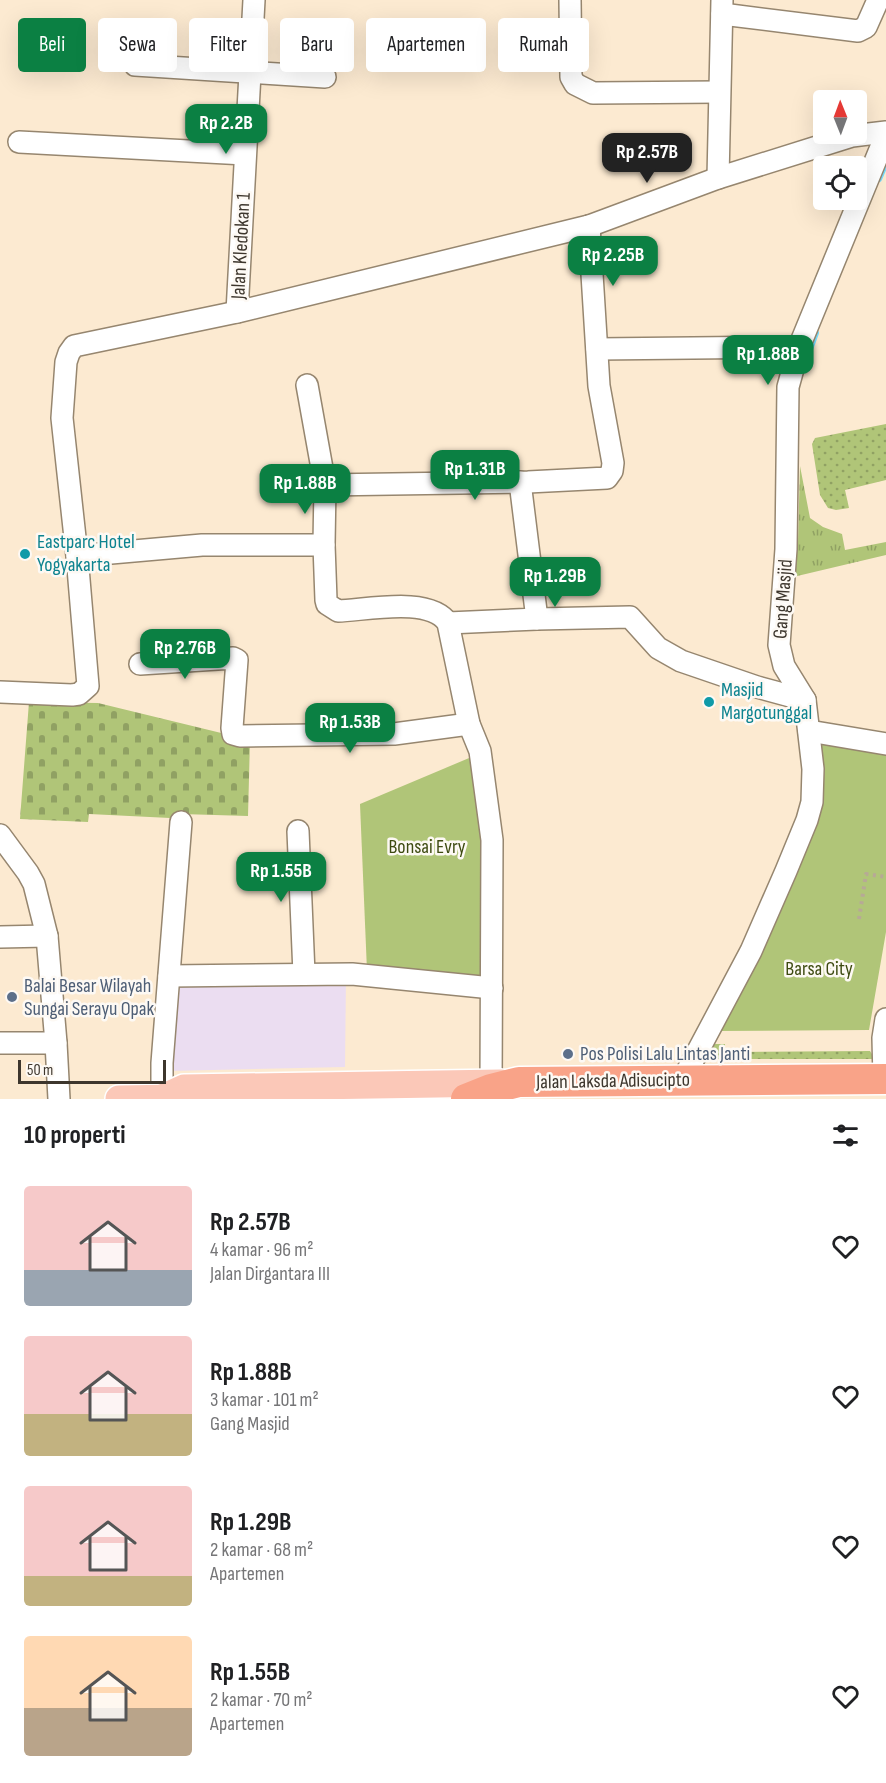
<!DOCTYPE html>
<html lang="id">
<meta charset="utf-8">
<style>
body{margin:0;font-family:"Sofia Sans Condensed",sans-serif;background:#f2f2f2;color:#202124;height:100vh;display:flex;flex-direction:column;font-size:22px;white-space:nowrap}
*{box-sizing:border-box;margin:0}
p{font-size:20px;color:#757577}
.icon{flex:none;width:33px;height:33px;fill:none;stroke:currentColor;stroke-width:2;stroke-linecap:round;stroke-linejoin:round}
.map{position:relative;height:1099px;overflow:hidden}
.side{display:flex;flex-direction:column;background:#fff;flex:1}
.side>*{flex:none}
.hud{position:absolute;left:18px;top:18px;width:850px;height:54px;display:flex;gap:12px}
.needle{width:39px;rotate:359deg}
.fabs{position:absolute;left:813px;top:90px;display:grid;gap:12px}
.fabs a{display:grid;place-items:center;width:54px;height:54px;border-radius:6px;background:#fff;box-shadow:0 6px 24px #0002;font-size:30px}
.scale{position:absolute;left:18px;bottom:15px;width:148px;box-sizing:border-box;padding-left:6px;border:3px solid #3d362d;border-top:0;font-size:16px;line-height:21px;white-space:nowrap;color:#3d362d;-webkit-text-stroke:4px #fdf9f4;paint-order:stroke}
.price{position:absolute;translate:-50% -51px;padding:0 14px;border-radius:12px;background:#0b8043;color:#fff;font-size:20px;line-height:39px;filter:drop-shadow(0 2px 3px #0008)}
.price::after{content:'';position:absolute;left:50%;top:36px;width:18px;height:14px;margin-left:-9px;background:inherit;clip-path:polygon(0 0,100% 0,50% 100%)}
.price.selected{background:#222;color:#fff}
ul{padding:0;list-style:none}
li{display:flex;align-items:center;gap:18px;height:150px;padding:0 24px}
li span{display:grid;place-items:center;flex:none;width:168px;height:120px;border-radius:6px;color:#555}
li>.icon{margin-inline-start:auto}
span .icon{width:72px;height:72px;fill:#fffc;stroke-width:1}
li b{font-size:26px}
h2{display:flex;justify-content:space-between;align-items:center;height:72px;padding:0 24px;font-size:26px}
.pill{padding:0 21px;border-radius:6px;background:#fff;box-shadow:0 6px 24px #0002;font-size:21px;line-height:54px}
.pill.selected{background:#0b8043;color:#fff}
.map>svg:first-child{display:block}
.commercial{fill:#ebddf1}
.grass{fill:url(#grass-tufts)}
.cemetery{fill:url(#cemetery-stones)}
.park{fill:#b0c578}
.garden{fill:url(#garden-dots)}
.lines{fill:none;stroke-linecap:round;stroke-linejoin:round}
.stream{stroke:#74dafc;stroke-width:6}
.minor-casing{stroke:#96866f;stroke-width:24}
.major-casing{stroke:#fff;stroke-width:30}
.highway-casing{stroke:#fff;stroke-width:33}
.path{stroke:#b7a996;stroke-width:4;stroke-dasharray:3 4.5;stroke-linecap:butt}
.minor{stroke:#fff;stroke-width:21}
.major{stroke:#fbc8b8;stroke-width:27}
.highway{stroke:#f9a388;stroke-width:30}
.culture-dot{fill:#0f9aa8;stroke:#fdf9f4;stroke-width:2}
.service-dot{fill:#5c6f8a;stroke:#fdf9f4;stroke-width:2}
.labels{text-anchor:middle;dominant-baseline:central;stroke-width:5;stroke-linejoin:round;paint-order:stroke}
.street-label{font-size:20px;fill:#3d362d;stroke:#fdf9f4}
.culture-label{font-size:20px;fill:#0d838f;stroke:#fdf9f4;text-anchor:start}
.park-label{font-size:20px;fill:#3d4a10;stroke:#fdf9f4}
.service-label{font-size:20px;fill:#4e5e75;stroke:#fdf9f4;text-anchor:start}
</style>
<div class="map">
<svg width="886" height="1099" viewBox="0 0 886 1099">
<defs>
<pattern id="grass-tufts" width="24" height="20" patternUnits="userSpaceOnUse" patternTransform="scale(1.5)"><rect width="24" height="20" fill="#b0c578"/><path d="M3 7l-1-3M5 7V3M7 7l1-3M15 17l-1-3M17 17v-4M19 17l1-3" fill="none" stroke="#90a163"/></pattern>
<pattern id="cemetery-stones" width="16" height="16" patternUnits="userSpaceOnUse" patternTransform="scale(1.5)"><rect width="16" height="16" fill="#b0c578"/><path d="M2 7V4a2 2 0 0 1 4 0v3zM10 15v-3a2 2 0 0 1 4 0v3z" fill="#90a163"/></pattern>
<pattern id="garden-dots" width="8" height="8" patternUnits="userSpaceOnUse" patternTransform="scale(1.5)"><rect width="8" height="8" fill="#b0c578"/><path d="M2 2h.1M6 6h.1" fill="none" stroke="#90a163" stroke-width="1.8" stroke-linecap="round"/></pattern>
</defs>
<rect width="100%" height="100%" fill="#fcead1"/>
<!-- commercial -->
<path class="commercial" d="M346 978 345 1067 168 1071 175 979Z"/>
<!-- grass -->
<path class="grass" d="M800 466 810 518 823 527 842 534 845 550 886 542V555L793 577 794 548 798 543Z"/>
<!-- cemetery -->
<path class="cemetery" d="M29 702 98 703 250 740 248 816 181 814 170 818 89 814 88 822 20 819Z"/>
<!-- park -->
<g class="park">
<path d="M819 741 886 751V932L869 1030 718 1031 789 890 820 816 822 766Z"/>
<path d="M481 753 491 986 367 971 360 804Z"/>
</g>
<!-- garden -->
<g class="garden">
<path d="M886 424V480L845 490 849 508 836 510 828 508 820 495 812 444 815 438Z"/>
<path d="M713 1044H725V1049L730 1052 870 1051 875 1059H705Z"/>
</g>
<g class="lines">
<!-- stream -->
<g class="stream">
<path d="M879 179 886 163"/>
<path d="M805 363 816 333"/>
</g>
<!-- minor casing -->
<g class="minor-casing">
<g id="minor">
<path d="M570 0 571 77 575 84 593 93 719 92"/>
<path d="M722 14 858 31 866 27 878 0"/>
<path d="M135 65 325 77"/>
<path d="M19 142 245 154"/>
<path d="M718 178 722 0"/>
<path d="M237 312 254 0"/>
<path d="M597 349 799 347"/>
<path d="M307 385 325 485 324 545"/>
<path d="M325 485 528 482 607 478 612 471 613 463 599 386 589 226"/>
<path d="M77 556 202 545H324L326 600 327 604 338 611C367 610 430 596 448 623L469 724 480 751 492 840 491 1089"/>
<path d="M537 619 630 617 658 648 681 661 757 687 805 700"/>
<path d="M448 623 537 619 520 482"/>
<path d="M140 664 233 658 237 660 232 728 233 734 240 736 394 734 469 724"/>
<path d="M0 692 72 695 79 694 88 686 77 556 62 418 66 362 69 353 74 346 237 312 589 226 718 178 852 136 886 132"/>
<path d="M809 731 886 744"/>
<path d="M298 831 304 974"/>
<path d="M0 835 28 873 34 884 47 936 56 1043 59 1099"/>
<path d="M0 937 47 936"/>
<path d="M169 976 352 974 492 988"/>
<path d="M0 1043H56"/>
<path d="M884 1079 883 1038 886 1019"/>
<path d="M682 1081 751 951 786 871 807 820 812 802 813 769 805 700 784 666 779 645 786 549 788 387 799 347 886 135"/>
<path d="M162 1098V1063L181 822"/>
</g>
</g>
<!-- major casing -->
<g class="major-casing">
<g id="major">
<path d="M162 1098 184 1088 501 1083"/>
<path d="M119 1099 178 1098"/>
</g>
</g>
<!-- highway casing -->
<g class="highway-casing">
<path id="highway" d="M466 1099 491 1089 519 1082 886 1079"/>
</g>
<!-- path -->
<path class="path" d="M859 919 866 874 886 877"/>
<!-- minor -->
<use href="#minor" class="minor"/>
<!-- major -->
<use href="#major" class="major"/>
<!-- highway -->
<use href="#highway" class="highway"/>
</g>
<!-- markers -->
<g class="culture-dot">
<circle cx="25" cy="554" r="6"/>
<circle cx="709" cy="702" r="6"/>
</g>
<g class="service-dot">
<circle cx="12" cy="997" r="6"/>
<circle cx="568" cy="1054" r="6"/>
</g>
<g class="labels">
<!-- street labels -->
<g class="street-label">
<text transform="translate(241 246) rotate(-87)">Jalan Kledokan 1</text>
<text transform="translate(783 599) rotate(-86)">Gang Masjid</text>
<text transform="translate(613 1081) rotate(-1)">Jalan Laksda Adisucipto</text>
</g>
<!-- culture labels -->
<g class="culture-label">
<text x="37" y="542">Eastparc Hotel<tspan x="37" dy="23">Yogyakarta</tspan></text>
<text x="721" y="690">Masjid<tspan x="721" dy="23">Margotunggal</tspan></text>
</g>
<!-- park labels -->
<g class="park-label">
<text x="427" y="847">Bonsai Evry</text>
<text x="819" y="969">Barsa City</text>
</g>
<!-- service labels -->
<g class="service-label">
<text x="24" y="986">Balai Besar Wilayah<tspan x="24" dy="23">Sungai Serayu Opak</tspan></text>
<text x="580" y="1054">Pos Polisi Lalu Lintas Janti</text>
</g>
</g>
</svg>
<div class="fabs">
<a><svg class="needle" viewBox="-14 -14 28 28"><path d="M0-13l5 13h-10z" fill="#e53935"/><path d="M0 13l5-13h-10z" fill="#757577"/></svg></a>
<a><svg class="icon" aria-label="locate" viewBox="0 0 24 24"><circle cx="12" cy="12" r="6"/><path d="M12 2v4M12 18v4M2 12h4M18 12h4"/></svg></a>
</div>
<div class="scale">50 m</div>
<b class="price" style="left:226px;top:155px">Rp 2.2B</b>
<b class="price selected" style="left:647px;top:184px">Rp 2.57B</b>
<b class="price" style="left:613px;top:287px">Rp 2.25B</b>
<b class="price" style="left:768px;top:386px">Rp 1.88B</b>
<b class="price" style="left:475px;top:501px">Rp 1.31B</b>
<b class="price" style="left:305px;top:515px">Rp 1.88B</b>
<b class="price" style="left:555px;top:608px">Rp 1.29B</b>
<b class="price" style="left:185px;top:680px">Rp 2.76B</b>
<b class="price" style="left:350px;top:754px">Rp 1.53B</b>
<b class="price" style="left:281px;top:903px">Rp 1.55B</b>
<div class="hud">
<a class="pill selected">Beli</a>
<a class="pill">Sewa</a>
<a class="pill">Filter</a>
<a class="pill">Baru</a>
<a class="pill">Apartemen</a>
<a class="pill">Rumah</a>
</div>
</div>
<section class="side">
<h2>10 properti<svg class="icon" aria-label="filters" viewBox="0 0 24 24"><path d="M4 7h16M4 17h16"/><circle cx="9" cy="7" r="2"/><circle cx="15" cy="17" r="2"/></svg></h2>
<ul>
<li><span style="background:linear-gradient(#f6c9c9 70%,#9aa5b1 0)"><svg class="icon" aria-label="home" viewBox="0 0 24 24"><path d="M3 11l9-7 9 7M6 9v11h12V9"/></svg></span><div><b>Rp 2.57B</b><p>4 kamar · 96 m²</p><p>Jalan Dirgantara III</p></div><svg class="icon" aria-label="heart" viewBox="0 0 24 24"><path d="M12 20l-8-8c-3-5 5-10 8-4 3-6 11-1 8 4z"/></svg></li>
<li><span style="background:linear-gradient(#f6c9c9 65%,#c2b280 0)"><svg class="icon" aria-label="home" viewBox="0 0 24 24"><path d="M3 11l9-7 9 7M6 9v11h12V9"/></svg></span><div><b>Rp 1.88B</b><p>3 kamar · 101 m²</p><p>Gang Masjid</p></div><svg class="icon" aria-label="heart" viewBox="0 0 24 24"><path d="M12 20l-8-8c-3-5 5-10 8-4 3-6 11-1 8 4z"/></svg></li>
<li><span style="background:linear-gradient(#f6c9c9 75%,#c2b280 0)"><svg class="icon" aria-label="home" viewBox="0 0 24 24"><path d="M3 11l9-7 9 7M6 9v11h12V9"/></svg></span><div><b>Rp 1.29B</b><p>2 kamar · 68 m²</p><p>Apartemen</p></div><svg class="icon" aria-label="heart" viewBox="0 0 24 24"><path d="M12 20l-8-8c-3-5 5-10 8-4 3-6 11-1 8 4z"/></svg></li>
<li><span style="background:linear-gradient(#ffd9b3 60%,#b9a48a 0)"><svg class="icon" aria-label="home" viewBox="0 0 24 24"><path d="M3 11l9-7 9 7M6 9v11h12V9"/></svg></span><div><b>Rp 1.55B</b><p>2 kamar · 70 m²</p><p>Apartemen</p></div><svg class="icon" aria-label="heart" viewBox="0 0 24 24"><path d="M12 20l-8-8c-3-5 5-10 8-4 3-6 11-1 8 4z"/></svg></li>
</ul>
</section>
